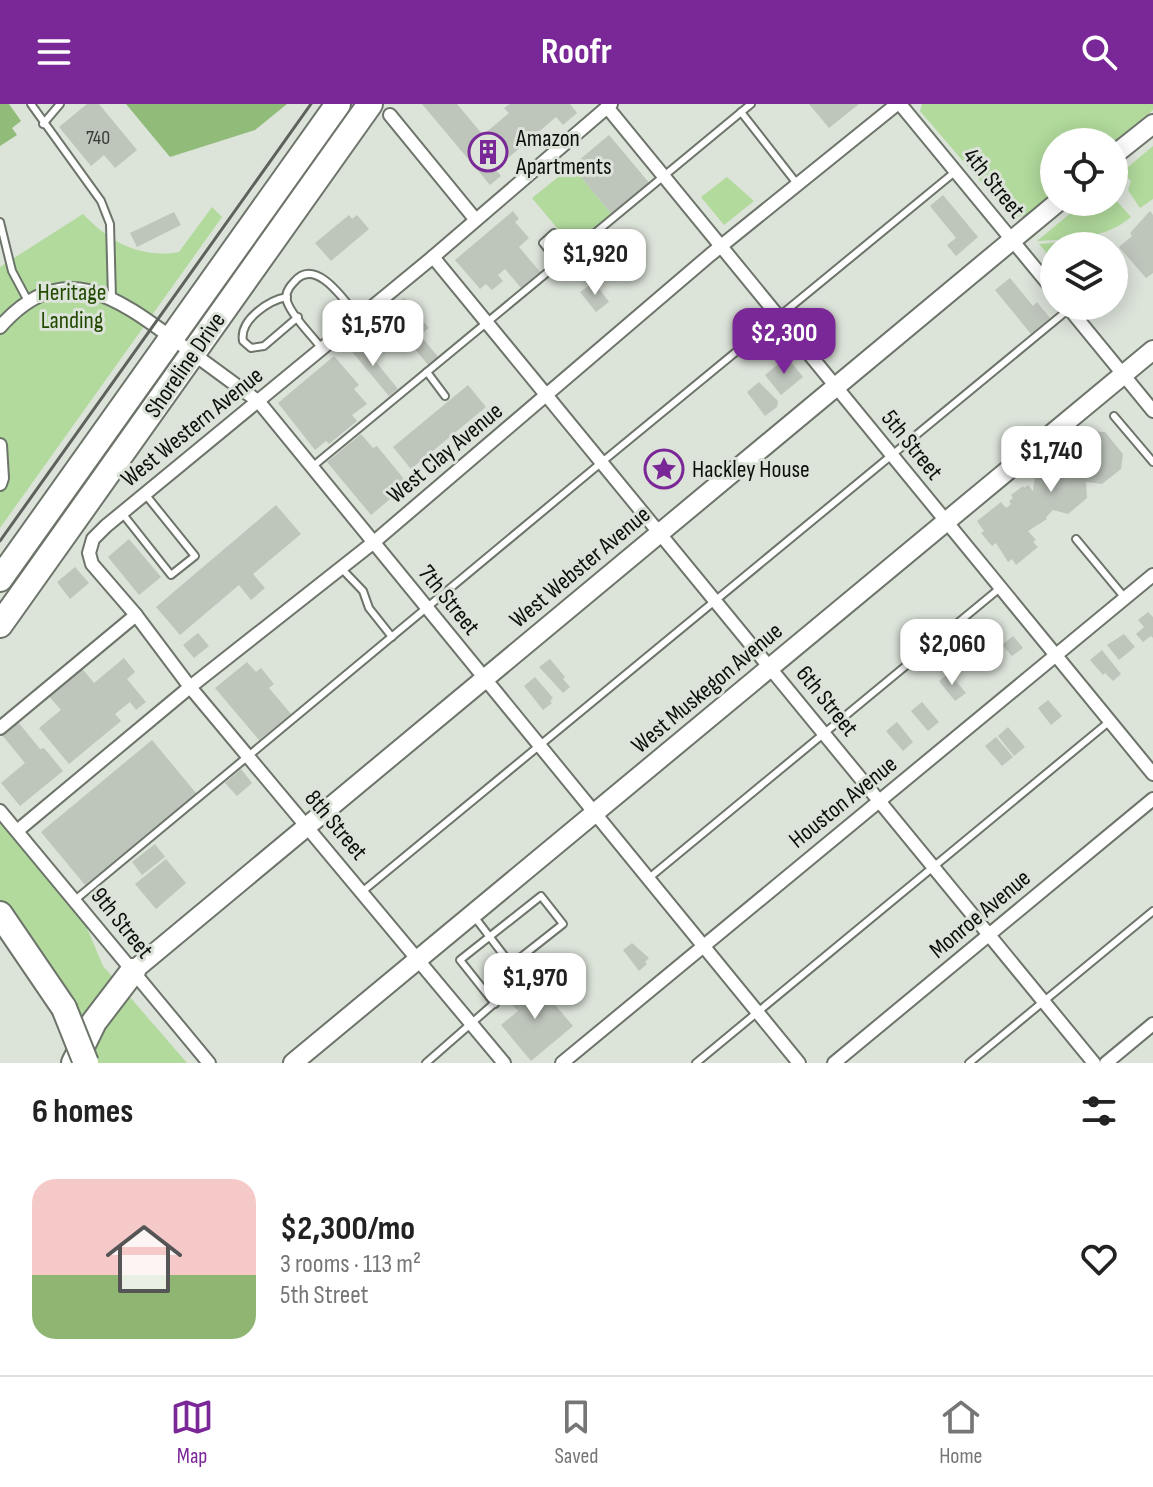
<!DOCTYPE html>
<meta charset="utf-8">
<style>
body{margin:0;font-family:"Sofia Sans Condensed",sans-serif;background:#f2f2f2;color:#222;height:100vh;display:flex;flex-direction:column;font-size:30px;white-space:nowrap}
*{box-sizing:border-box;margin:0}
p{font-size:26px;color:#767676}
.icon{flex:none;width:44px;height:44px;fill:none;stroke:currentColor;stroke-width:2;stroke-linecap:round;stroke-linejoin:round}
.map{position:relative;height:959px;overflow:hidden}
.drawer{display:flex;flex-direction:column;background:#fff;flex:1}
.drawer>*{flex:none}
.controls{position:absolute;left:1040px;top:24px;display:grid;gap:16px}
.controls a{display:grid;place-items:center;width:88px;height:88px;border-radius:50%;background:#fff;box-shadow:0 4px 20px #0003;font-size:40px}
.price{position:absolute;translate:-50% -68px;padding:0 18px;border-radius:16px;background:#fff;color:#222;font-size:26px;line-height:52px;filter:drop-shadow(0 2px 4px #0008)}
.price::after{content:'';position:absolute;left:50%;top:48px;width:24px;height:18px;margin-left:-12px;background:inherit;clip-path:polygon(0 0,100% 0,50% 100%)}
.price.current{background:#7a2797;color:#fff}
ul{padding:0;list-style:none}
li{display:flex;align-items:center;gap:24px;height:200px;padding:0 32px}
li span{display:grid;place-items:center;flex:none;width:224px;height:160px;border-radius:24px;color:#555}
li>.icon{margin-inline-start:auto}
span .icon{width:96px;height:96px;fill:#fffc;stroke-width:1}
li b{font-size:34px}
h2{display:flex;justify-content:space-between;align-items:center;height:96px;padding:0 32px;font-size:34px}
header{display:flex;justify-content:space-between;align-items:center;height:104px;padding:0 32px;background:#7a2797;color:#fff;font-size:36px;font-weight:700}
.dock{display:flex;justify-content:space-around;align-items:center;height:112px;border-top:2px solid #e0e0e0;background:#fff;font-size:22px;color:#767676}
.dock a{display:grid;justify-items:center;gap:4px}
.dock .current{color:#7a2797}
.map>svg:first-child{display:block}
.green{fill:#b1da9c}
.water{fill:#90bb79}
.building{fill:#bec5bb}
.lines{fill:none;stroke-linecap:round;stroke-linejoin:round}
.lane-casing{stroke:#6d746a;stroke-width:10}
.street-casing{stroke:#6d746a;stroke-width:16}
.secondary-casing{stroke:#6d746a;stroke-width:22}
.highway-casing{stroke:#6d746a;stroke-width:28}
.lane{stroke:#fff;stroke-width:6}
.street{stroke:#fff;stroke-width:12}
.secondary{stroke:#fff;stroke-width:18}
.highway{stroke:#fff;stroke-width:24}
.rail{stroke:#5e625c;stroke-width:3}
.highway-bridge-casing{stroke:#6d746a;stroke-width:28;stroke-linecap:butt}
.highway-bridge{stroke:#fff;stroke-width:24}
.labels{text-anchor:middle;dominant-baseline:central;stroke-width:6;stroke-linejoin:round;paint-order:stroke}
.number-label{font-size:20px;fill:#393c38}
.poi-label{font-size:24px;fill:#0d0f0c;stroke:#dce3d9;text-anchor:start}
.street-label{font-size:24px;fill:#0d0f0c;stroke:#dce3d9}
.park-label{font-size:24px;fill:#214900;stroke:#dce3d9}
</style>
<header><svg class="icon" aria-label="menu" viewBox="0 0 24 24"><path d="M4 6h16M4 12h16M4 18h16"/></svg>Roofr<svg class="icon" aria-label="search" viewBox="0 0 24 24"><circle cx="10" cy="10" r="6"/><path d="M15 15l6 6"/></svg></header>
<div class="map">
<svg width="1153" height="959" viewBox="0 0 1153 959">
<rect width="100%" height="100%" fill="#dce3d9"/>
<!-- green -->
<g class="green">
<path d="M922 0H1153V6L1114 39 1054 38V89L1026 112 1011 113 920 7Z"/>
<path d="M1153 42V95L1140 104 1128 86 1131 77 1122 68Z"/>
<path d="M572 62 613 112 573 143 532 94Z"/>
<path d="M727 73 754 97 724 121 701 93Z"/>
<path d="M1114 94 1131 113C1106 135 1069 135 1037 137L1084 98H1114Z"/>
<path d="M212 103 222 113 0 424V163L83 110C109 137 139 155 179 148Z"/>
<path d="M1101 131 1109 142H1054V158L1039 140 1083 136Z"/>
<path d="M0 715 75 796 103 862 187 959H86L0 810Z"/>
</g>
<!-- water -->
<g class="water">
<path d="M0 0H9L21 17 12 24 17 31 0 42Z"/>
<path d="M126 0H287L255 26 170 53Z"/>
</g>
<!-- building -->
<g class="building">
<path d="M87 0H99L137 46 115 64 104 51 91 62 59 23Z"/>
<path d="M422 0H457L483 31 509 9 504 4 510 0H570L577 9 563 21 556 13 495 65 501 72 490 81Z"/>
<path d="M809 0H859L829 24Z"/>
<path d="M609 31 651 81 613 112 572 62Z"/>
<path d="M943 91 978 133 956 152 947 141 956 134 930 102Z"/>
<path d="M513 107 519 115 515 118 529 134 519 143 541 169 522 185 505 165 498 171 503 177 492 186 486 180 480 185 455 156Z"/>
<path d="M1150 107 1153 111V169L1146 174 1119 143 1132 132 1130 129Z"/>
<path d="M174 108 181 121 137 143 130 129Z"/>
<path d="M349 111 352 115 357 111 369 125 331 157 315 139Z"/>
<path d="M1010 174 1033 202 1037 198 1050 214 1031 230 995 186Z"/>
<path d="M594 178 609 198 596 208 580 188Z"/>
<path d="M404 194 429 224 420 231 439 254 429 262 385 209Z"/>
<path d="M357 235 398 285 389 292 348 243Z"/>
<path d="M334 252 359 281 354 285 367 300 352 311 357 317 329 340 326 337 315 346 278 299Z"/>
<path d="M787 253 803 273 781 291 765 271Z"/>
<path d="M759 278 778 297 777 303 765 312 747 288Z"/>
<path d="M468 281 486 303 411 365 393 343Z"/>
<path d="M1089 327 1105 328 1123 350 1121 365 1102 380 1086 378 1087 394 1068 410 1053 406 1046 413 1047 415 1028 427 1036 436 1033 438 1038 443 1016 461 1012 455 1008 458 996 439 992 442 981 429 984 427 977 417 1001 398 1006 404 1011 400 1009 397 1013 394 1011 391 1023 382 1024 384 1028 381 1033 387 1035 370 1054 355 1068 357 1069 342Z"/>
<path d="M361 330 373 344 377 342 408 380 371 411 327 358Z"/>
<path d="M276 401 301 430 253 470 265 484 251 496 239 481 180 531 156 503Z"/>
<path d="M129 435 161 473 139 491 108 453Z"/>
<path d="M75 463 89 479 70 495 57 478Z"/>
<path d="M1148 508 1153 513V534L1151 532 1143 538 1136 530 1144 523 1138 516Z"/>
<path d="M198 529 209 542 194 554 183 541Z"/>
<path d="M1124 530 1135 543 1119 556 1107 541Z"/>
<path d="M1013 532 1023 544 1012 552 1002 541Z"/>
<path d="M1102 546 1121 570 1113 577 1105 569 1103 571 1090 556Z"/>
<path d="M124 554 135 568 127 575 146 598 136 606 130 598 115 610 121 617 69 660 39 624 61 606 47 590 80 562 94 579Z"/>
<path d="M550 555 565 573 563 575 570 583 563 589 539 563Z"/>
<path d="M247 558 256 568 261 564 274 580 269 584 291 610 259 636 215 584Z"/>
<path d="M949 569 966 589 955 597 939 577Z"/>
<path d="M535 573 553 594 550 597 552 599 543 606 524 582Z"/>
<path d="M1048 596 1062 612 1051 621 1038 604Z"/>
<path d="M922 598 939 618 928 627 911 607Z"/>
<path d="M18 618 40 645 44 644 63 667 20 702 1 679 25 659 2 631Z"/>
<path d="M897 618 913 638 903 647 886 627Z"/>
<path d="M1008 623 1025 643 1014 652 998 632Z"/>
<path d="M996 633 1013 653 1002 662 985 642Z"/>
<path d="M152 636 196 689 85 781 41 728Z"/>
<path d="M241 665 252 679 237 692 225 679Z"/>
<path d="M155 740 165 753 142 771 132 758Z"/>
<path d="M166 755 186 779 156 805 135 780Z"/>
<path d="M632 839 649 854 645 858 647 860 639 867 623 846Z"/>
<path d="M535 877 573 922 531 957 501 921 518 907 510 898 519 890 516 886 523 879 527 884Z"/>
</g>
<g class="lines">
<!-- lane casing -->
<g class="lane-casing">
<g id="lane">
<path d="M31 0 101 97 110 120 112 194"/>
<path d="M741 8 798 81"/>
<path d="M43 20 60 0"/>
<path d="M0 118 12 167 28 197"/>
<path d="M554 129 543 139 559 159"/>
<path d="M287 193C269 196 239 216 243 237L251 244 264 242 298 213"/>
<path d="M322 245C312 231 295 216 288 200 284 192 288 184 294 178 316 151 346 199 359 214"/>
<path d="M427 268 445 292"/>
<path d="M1114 312 1153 358"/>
<path d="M312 363 751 0"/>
<path d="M122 409 171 471 195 452 145 390"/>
<path d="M1076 435 1125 494"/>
<path d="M341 464 363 487 369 504 392 533"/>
<path d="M649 774 1000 484"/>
<path d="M363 787 1069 205"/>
<path d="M75 796 602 358 956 67"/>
<path d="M495 900 460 856 541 792 563 820 511 861"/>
<path d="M426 959 522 875 473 811"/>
<path d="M696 959 1110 617"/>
<path d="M969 959 1153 807"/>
</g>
</g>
<!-- street casing -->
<g class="street-casing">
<g id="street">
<path d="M900 0 1054 187"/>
<path d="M607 3 1153 670"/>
<path d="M390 11 475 115"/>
<path d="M433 153 1094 959"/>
<path d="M1067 202 1153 307"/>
<path d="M0 223C63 151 119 195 180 240 206 259 232 278 259 298L799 959"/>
<path d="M0 341 2 374 0 380"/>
<path d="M0 624 136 511"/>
<path d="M0 707 209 959"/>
<path d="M17 727 190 583 374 438 710 151 897 0"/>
<path d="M504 959 190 583 136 511 92 460 89 449 93 435 106 422 433 153 611 0"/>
<path d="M562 959 1153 471"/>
<path d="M834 959 1153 695"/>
<path d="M1106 959 1153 920"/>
</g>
</g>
<!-- secondary casing -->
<g class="secondary-casing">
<g id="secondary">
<path d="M1114 51 1153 20"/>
<path d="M133 867 1058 98"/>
<path d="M293 959 1153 246"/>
</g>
</g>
<!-- highway casing -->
<g class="highway-casing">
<g id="highway">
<path d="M0 475 338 0"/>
<path d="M0 521 370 0"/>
<path d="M0 810 64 904"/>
<path d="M74 959 94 918 133 867"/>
</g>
</g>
<!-- lane -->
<use href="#lane" class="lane"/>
<!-- street -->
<use href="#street" class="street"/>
<!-- secondary -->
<use href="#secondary" class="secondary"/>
<!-- highway -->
<use href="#highway" class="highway"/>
<!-- rail -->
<path class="rail" d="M0 437 311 0"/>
<!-- highway-bridge casing -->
<g class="highway-bridge-casing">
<path id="highway-bridge" d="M64 904 86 959"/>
</g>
<!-- highway-bridge -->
<use href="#highway-bridge" class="highway-bridge"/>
</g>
<!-- icons -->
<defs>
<g id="building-ring" transform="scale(2)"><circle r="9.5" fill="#dce3d9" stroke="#7a2797" stroke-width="1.5"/><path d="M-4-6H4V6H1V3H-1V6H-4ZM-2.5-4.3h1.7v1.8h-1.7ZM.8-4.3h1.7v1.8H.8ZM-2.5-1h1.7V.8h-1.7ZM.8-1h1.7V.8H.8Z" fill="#7a2797"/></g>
<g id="sight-ring" transform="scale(2)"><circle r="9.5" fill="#dce3d9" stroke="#7a2797" stroke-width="1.5"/><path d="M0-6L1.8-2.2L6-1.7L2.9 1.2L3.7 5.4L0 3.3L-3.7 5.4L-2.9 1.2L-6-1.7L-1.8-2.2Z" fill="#7a2797"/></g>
</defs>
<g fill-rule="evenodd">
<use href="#building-ring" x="488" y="48"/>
<use href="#sight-ring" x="664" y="365"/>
</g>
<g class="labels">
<!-- number labels -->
<g class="number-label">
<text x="98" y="34">740</text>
</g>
<!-- poi labels -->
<g class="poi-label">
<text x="516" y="34">Amazon<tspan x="516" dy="28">Apartments</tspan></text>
<text x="692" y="365">Hackley House</text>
</g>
<!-- street labels -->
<g class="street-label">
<text transform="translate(994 79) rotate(51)">4th Street</text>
<text transform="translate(185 261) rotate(-55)">Shoreline Drive</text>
<text transform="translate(192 323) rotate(-39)">West Western Avenue</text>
<text transform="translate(912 341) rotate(51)">5th Street</text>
<text transform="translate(445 349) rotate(-40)">West Clay Avenue</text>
<text transform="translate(580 463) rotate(-40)">West Webster Avenue</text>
<text transform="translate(449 496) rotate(51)">7th Street</text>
<text transform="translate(707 584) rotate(-40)">West Muskegon Avenue</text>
<text transform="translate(827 597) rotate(51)">6th Street</text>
<text transform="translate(843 698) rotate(-39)">Houston Avenue</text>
<text transform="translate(336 721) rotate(50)">8th Street</text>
<text transform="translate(980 810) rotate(-40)">Monroe Avenue</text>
<text transform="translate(122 819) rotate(51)">9th Street</text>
</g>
<!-- park labels -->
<g class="park-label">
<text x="72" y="188">Heritage<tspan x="72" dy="28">Landing</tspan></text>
</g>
</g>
</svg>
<div class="controls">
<a><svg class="icon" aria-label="locate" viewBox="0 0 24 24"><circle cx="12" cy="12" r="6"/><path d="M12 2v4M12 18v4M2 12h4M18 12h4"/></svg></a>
<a><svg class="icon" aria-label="layers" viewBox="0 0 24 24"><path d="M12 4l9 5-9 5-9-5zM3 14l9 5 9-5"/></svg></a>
</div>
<b class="price" style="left:595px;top:193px">$1,920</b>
<b class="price" style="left:373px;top:264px">$1,570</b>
<b class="price current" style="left:784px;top:272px">$2,300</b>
<b class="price" style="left:1051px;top:390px">$1,740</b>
<b class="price" style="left:952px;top:583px">$2,060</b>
<b class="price" style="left:535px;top:917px">$1,970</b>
</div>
<section class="drawer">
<h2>6 homes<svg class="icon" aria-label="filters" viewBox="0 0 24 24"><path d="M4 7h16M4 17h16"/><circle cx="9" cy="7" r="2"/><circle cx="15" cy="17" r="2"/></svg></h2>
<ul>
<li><span style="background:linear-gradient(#f6c9c9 60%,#8fb573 0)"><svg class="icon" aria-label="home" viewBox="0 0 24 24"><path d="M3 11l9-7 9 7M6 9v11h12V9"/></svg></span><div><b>$2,300/mo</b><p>3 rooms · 113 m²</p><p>5th Street</p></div><svg class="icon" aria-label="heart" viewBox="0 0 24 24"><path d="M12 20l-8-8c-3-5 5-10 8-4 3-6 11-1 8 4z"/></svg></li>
</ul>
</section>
<nav class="dock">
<a class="current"><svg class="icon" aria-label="map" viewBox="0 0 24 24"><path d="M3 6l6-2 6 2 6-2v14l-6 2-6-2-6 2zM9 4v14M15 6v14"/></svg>Map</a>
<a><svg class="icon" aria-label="saved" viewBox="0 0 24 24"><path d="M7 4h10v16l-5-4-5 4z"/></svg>Saved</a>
<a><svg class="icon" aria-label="home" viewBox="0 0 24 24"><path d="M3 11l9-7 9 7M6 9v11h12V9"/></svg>Home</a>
</nav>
